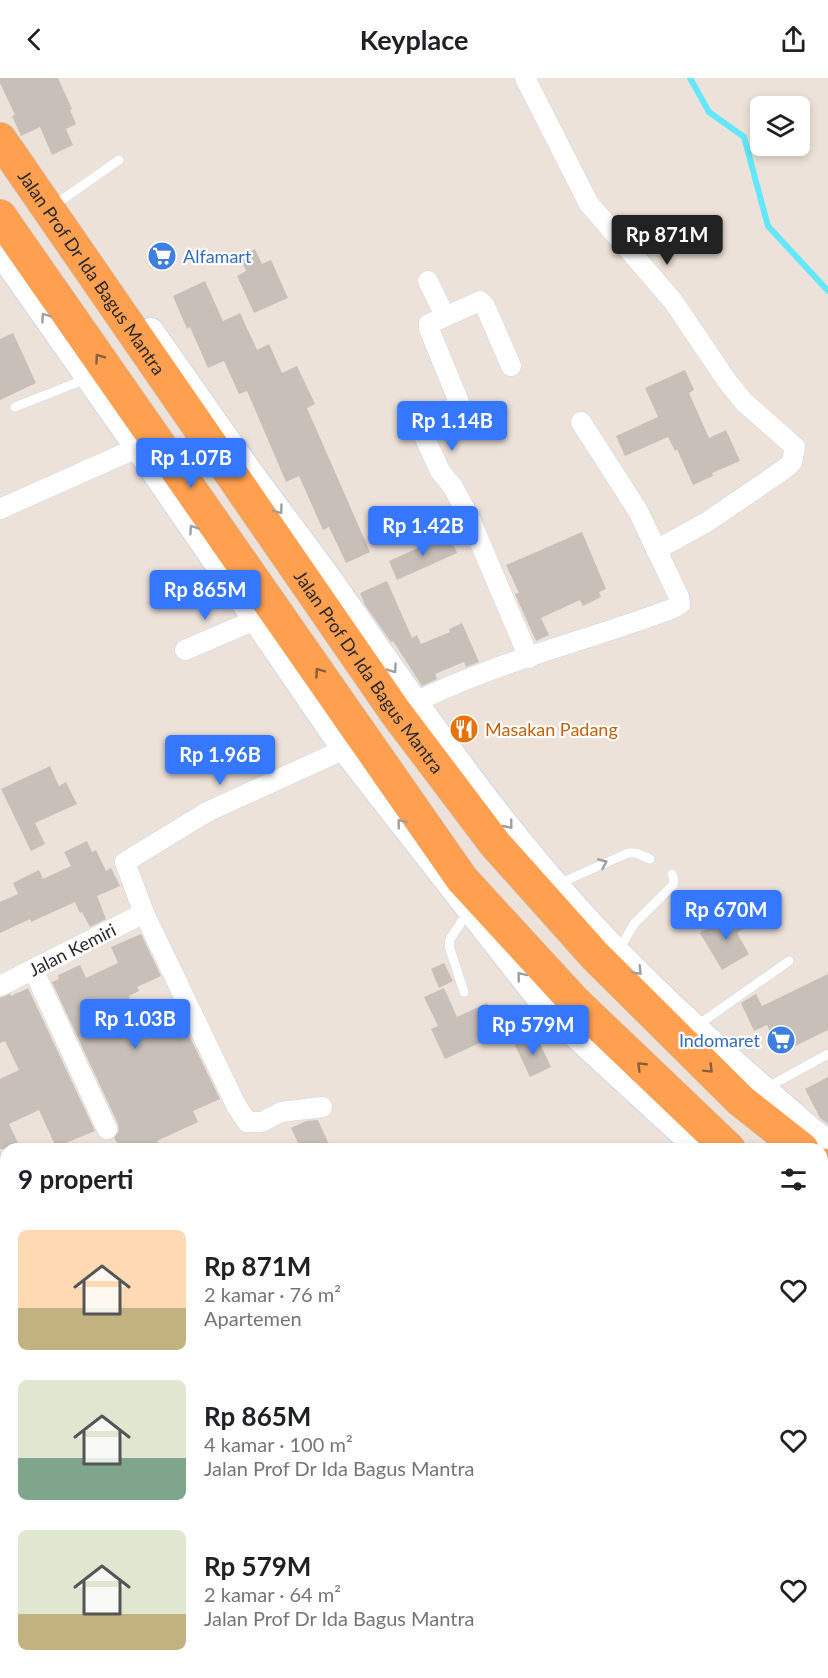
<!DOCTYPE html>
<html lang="id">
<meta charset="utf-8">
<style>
body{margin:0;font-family:Lato,sans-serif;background:#f6f6f6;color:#202124;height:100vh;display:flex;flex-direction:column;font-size:22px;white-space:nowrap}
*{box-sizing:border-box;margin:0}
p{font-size:20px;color:#757577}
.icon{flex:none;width:33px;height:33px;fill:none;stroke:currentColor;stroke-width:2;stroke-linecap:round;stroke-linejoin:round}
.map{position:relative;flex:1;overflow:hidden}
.side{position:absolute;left:0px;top:1065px;width:828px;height:536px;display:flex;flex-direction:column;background:#fff;border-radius:18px 18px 0 0;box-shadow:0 3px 9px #0003}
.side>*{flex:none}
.tools{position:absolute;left:750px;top:18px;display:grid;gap:12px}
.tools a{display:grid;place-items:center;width:60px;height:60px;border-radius:9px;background:#fff;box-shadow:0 3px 9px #0003;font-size:30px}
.price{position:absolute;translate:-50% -51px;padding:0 14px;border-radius:6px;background:#3578ff;color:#fff;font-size:20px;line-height:39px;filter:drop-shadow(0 2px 3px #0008)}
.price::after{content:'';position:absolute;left:50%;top:36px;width:18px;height:14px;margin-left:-9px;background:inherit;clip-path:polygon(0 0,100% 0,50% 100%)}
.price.on{background:#222;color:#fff}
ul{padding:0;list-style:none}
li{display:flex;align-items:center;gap:18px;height:150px;padding:0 18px}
li span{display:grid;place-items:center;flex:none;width:168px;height:120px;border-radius:9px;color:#555}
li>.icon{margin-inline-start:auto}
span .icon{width:72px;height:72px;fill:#fffc;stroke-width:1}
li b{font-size:26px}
h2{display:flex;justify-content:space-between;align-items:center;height:72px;padding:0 18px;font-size:26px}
header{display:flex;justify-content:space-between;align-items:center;height:78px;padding:0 18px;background:#fff;font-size:27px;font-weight:700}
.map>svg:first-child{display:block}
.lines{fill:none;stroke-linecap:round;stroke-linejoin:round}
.stream{stroke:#62e8fa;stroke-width:6}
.building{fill:#c8bfb9}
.service-casing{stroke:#cfd6e4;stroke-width:10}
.minor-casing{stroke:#cfd6e4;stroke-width:21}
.tertiary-casing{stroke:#cfd6e4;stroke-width:26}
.trunk-casing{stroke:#c3c3c3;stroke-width:34}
.service{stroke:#fff;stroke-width:9}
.minor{stroke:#fff;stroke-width:20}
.tertiary{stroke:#fff;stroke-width:24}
.trunk{stroke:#fea050;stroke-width:33}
.oneway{stroke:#9f9f9f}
.oneway2{stroke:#895f3b}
.labels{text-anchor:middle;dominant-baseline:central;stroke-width:4.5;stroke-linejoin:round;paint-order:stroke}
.shop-label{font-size:18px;fill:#366cbe;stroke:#fff;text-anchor:start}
.street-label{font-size:18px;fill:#292929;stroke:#fff}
.food-label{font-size:18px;fill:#c56008;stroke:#fff;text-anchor:start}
</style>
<header><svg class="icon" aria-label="back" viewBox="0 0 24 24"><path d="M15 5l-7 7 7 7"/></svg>Keyplace<svg class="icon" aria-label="share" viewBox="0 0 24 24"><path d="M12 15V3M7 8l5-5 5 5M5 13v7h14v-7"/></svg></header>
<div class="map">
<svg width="828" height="1600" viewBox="0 0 828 1600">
<rect width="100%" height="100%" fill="#ede2d9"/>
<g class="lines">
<!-- stream -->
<path class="stream" d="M690 0 709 34 744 59 768 148 828 213"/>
</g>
<!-- building -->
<g class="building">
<path d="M0 0H58L72 31 70 32 76 46 66 51 73 67 52 77 40 49 21 58 12 38 15 37 0 5Z"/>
<path d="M255 171 262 186 271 182 288 220 254 235 237 198 246 193 240 179Z"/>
<path d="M205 203 223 243 240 235 257 272 269 266 282 295 297 288 315 326 307 330 370 474 346 485 329 449 323 452 299 398 286 404 247 313 239 316 224 283 208 290 190 249 187 251 173 218Z"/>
<path d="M13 255 36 305 0 322V261Z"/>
<path d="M685 292 694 312 689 315 709 360 726 352 740 383 712 395 713 398 693 407 677 371 675 373 668 359 625 378 616 358 658 339 645 310Z"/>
<path d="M582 454 606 511 599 514 601 519 583 528 580 522 541 540 549 557 536 563 515 516 519 515 506 487Z"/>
<path d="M449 456 457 475 397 502 389 483Z"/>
<path d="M387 503 412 560 417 557 421 566 450 554 449 551 462 545 479 584 466 589 464 584 435 596 437 601 422 608 393 563 391 564 365 527 360 515Z"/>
<path d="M50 688 59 708 66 704 77 726 35 745 45 766 31 773 1 711Z"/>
<path d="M87 763 92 774 96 772 106 793 111 790 120 808 97 818 106 841 90 849 82 834 80 835 75 824 31 844 30 841 0 855V824L18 816 13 805 39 792 43 801 71 788 64 774Z"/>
<path d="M734 833 744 850 737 855 749 876 722 892 700 855Z"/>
<path d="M141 856 161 898 137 909 139 913 129 918 130 921 127 923 140 951 170 937 176 950 184 947 220 1021 193 1033 198 1044 157 1063 161 1071H121L114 1060 119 1053 118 1046 52 904 59 901 58 897 80 887 86 900 118 885 111 869Z"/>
<path d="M444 885 453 903 439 910 431 891Z"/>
<path d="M828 896V952L781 975 767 947 754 953 741 925 756 916 762 928Z"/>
<path d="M28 910 95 1053 56 1069 39 1032 9 1046 21 1071H0V1001L19 992 5 963 0 965V920L10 916 11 918Z"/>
<path d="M444 910 457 939 487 925 501 955 445 981 431 951 438 948 424 919Z"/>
<path d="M536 957 551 989 530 999 515 967Z"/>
<path d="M828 999V1046L820 1040 805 1011Z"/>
<path d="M318 1042 331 1071H301L291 1050 306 1043Z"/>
</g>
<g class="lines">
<!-- service casing -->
<g class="service-casing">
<g id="service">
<path d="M53 128 119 82"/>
<path d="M15 329 86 301"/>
<path d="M558 806 628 775H636L650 781"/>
<path d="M619 872 634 846 673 807 674 802 672 796"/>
<path d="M464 914 449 868 450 861 468 834"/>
<path d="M695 949 789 883"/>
<path d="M766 1010 828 976"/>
</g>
</g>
<!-- minor casing -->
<g class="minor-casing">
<g id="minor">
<path d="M525 0 589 126 673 223 727 303 744 324 795 369 792 384 786 390 707 444 656 472"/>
<path d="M428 203 445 238"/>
<path d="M511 288 485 228 480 223 429 246V251L459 324 457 328 426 343 420 349 440 393 453 409 470 441 529 580"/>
<path d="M0 431 137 370"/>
<path d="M185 572 255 542"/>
<path d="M404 630C488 585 585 564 674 530L680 526 679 519 638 433 581 344"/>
<path d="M33 891 107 1051"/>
<path id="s1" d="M0 908 144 835"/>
<path d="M322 1029 281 1034 262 1044H247L236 1027 144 835 125 784 207 734 358 665"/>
<path d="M822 1256 828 1253"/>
<path d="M822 1445 828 1463"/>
</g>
</g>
<!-- tertiary casing -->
<g class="tertiary-casing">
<g id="tertiary">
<path d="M0 175 137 370 344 672 549 934 698 1071"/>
<path d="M151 252C179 292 207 332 235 372 268 419 304 464 337 511 414 621 489 734 580 833 651 912 731 982 812 1052L828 1064"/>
<path d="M822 1166 828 1171"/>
</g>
</g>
<!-- trunk casing -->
<g class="trunk-casing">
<g id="trunk">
<path id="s2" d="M0 61 396 635 495 766 595 878 741 1023 802 1071"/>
<path d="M0 138 462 801 574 923 729 1071"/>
<path d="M822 1087 828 1091"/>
<path d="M822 1140 828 1145"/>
</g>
</g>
<!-- service -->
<use href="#service" class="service"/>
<!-- minor -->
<use href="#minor" class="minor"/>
<!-- tertiary -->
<use href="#tertiary" class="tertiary"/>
<!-- trunk -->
<use href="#trunk" class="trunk"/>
</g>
<!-- one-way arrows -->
<defs><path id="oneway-chevron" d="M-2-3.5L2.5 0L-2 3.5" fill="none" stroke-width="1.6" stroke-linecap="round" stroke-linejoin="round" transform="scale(1.5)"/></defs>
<g class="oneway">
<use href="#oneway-chevron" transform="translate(45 239) rotate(-125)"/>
<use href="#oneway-chevron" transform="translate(279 432) rotate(54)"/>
<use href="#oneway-chevron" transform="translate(193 451) rotate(-124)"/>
<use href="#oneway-chevron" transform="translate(393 591) rotate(55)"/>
<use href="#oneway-chevron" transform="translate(401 745) rotate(-128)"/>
<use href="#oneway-chevron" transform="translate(509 747) rotate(51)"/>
<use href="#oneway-chevron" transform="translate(603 785) rotate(-24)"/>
<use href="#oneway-chevron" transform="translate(638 893) rotate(46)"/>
<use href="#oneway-chevron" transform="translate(521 898) rotate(-128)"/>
</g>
<g class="oneway2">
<use href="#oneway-chevron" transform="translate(99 280) rotate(-125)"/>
<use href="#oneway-chevron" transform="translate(319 594) rotate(-125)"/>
<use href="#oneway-chevron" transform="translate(641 988) rotate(-136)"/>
<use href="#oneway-chevron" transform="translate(709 991) rotate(45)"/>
</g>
<!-- icons -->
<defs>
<g id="supermarket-disc" transform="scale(1.5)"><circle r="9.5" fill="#3f7fe0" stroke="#fff"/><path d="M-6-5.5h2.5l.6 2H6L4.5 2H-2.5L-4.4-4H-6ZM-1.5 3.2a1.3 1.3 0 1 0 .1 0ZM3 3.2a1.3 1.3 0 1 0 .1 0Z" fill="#fff"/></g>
<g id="restaurant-disc" transform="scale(1.5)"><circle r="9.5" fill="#e8710a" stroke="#fff"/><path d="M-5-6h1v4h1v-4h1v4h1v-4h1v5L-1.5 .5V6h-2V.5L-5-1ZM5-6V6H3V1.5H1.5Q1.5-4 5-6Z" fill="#fff"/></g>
</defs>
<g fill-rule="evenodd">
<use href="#supermarket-disc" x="162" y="178"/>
<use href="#restaurant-disc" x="464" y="651"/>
<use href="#supermarket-disc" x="781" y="962"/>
</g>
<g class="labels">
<!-- shop labels -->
<g class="shop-label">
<text x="183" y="178">Alfamart</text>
<text x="760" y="962" text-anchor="end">Indomaret</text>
</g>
<!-- street labels -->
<g class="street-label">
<text stroke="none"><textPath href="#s2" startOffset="162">Jalan Prof Dr Ida Bagus Mantra</textPath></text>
<text stroke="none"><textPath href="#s2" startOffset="648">Jalan Prof Dr Ida Bagus Mantra</textPath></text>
<text stroke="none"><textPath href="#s1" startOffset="81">Jalan Kemiri</textPath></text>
</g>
<!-- food labels -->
<g class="food-label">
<text x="485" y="651">Masakan Padang</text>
</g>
</g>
</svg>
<div class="tools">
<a><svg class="icon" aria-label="layers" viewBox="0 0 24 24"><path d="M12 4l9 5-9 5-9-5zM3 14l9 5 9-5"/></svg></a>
</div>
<b class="price on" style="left:667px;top:188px">Rp 871M</b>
<b class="price" style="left:452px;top:374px">Rp 1.14B</b>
<b class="price" style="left:191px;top:411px">Rp 1.07B</b>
<b class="price" style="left:423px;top:479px">Rp 1.42B</b>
<b class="price" style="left:205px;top:543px">Rp 865M</b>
<b class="price" style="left:220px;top:708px">Rp 1.96B</b>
<b class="price" style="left:726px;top:863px">Rp 670M</b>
<b class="price" style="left:135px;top:972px">Rp 1.03B</b>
<b class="price" style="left:533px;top:978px">Rp 579M</b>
<section class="side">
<h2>9 properti<svg class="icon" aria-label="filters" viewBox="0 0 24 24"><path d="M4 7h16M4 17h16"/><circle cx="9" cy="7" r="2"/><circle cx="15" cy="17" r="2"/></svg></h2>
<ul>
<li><span style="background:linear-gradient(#ffd9b3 65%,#c2b280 0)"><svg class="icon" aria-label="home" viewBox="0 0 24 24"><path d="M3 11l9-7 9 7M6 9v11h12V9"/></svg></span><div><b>Rp 871M</b><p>2 kamar · 76 m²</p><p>Apartemen</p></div><svg class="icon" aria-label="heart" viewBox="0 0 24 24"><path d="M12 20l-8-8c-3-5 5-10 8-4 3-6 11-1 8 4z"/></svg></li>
<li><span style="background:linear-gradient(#dfe7d0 65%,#7fa58c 0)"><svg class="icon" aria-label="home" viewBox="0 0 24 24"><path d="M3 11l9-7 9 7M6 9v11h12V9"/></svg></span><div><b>Rp 865M</b><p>4 kamar · 100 m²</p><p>Jalan Prof Dr Ida Bagus Mantra</p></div><svg class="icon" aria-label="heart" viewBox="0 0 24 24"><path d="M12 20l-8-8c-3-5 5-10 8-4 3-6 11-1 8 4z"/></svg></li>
<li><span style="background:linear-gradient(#dfe7d0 70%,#c2b280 0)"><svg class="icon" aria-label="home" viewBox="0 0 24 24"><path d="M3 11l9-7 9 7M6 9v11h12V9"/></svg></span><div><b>Rp 579M</b><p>2 kamar · 64 m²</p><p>Jalan Prof Dr Ida Bagus Mantra</p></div><svg class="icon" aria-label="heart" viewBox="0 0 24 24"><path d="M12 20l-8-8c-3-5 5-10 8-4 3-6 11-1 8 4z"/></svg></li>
</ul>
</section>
</div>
